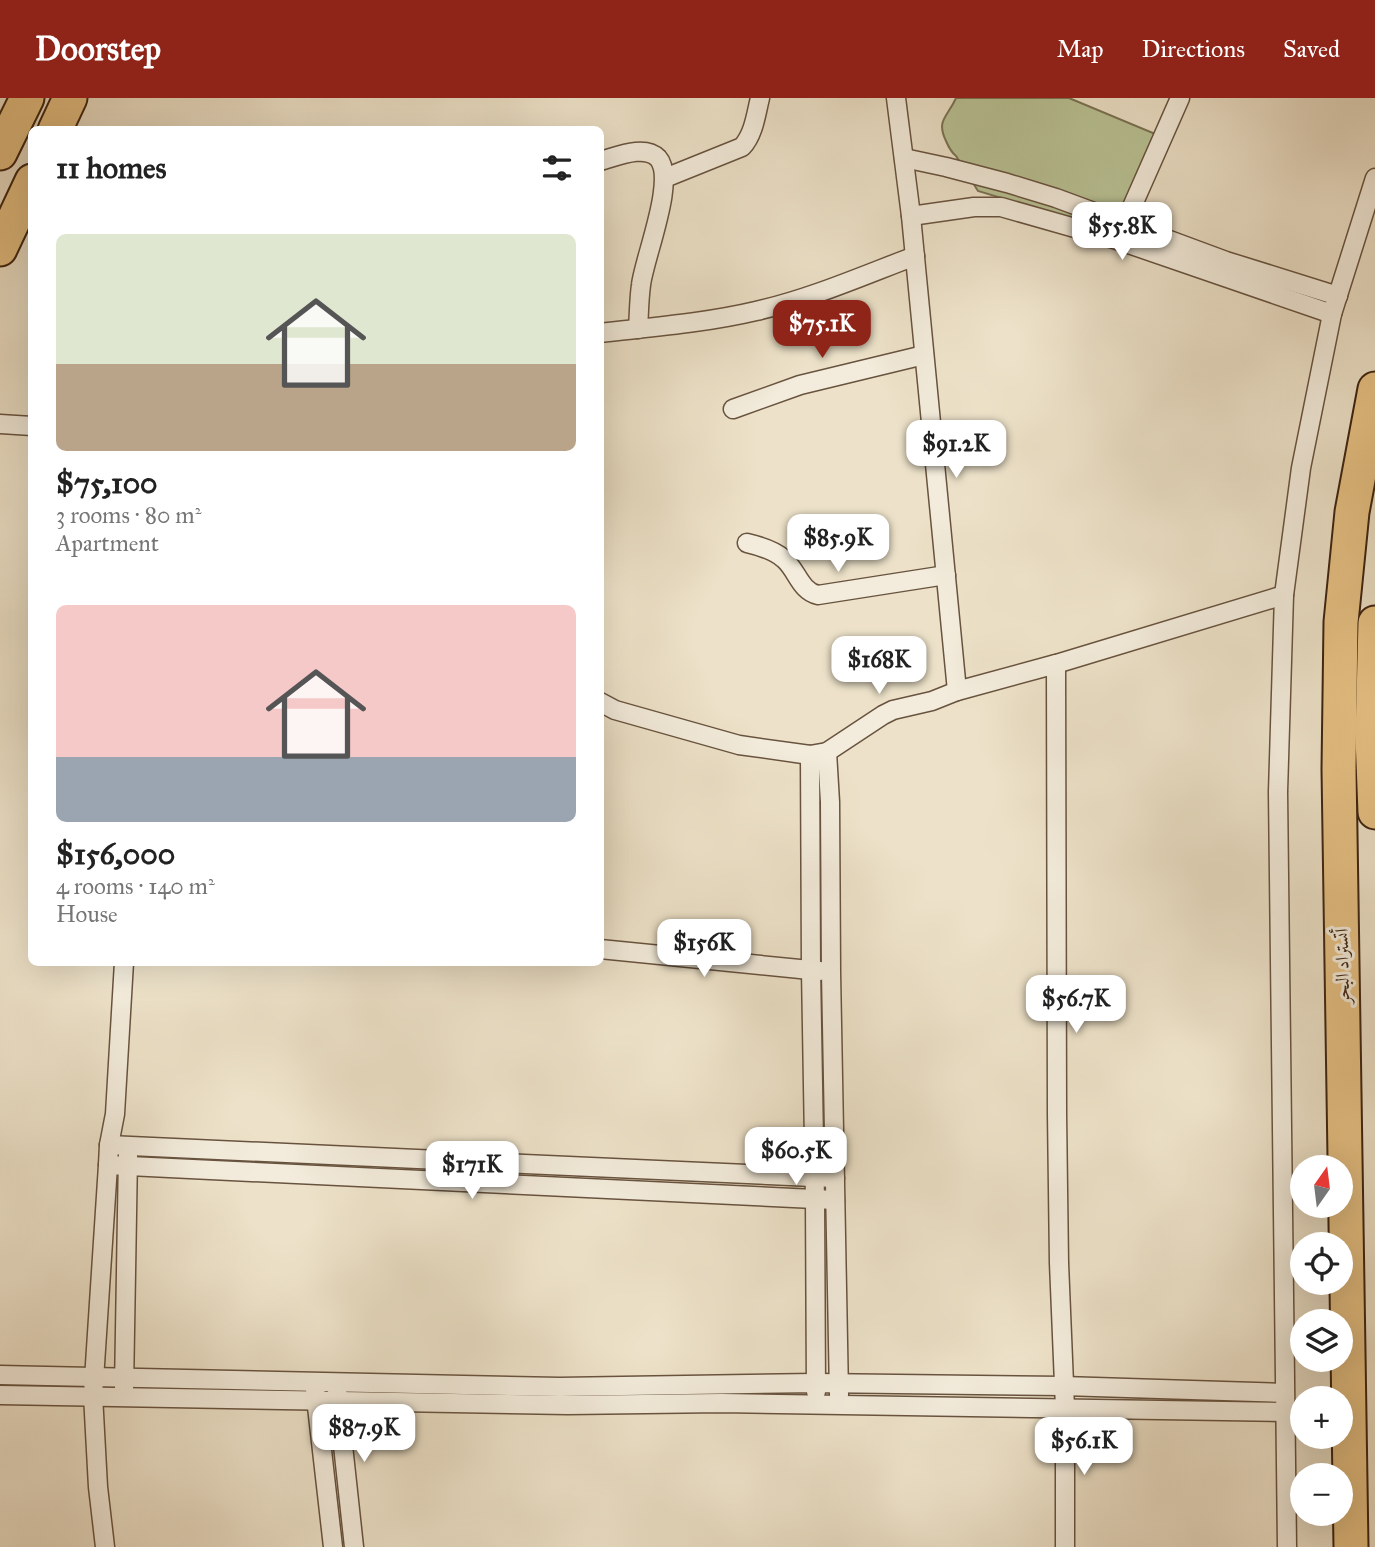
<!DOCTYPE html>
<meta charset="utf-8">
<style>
body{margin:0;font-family:"IM FELL Great Primer",Amiri,serif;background:#f6f6f6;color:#222;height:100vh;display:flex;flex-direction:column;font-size:26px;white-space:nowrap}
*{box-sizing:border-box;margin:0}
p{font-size:23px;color:#767676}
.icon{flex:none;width:38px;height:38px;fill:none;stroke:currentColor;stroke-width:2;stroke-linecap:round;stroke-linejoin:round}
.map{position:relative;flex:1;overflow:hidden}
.side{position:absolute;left:28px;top:28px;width:576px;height:840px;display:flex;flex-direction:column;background:#fff;border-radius:10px;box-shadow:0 7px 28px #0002}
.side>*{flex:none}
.needle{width:46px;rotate:14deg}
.tools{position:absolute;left:1290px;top:1057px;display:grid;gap:14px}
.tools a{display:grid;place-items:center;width:63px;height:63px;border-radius:50%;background:#fff;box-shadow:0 7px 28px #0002;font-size:35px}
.price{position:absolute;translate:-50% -60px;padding:0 16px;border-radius:14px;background:#fff;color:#222;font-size:23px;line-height:46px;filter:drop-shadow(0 2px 4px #0008)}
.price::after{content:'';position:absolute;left:50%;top:42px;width:21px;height:16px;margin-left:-10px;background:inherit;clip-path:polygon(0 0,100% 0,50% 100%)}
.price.active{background:#8f2418;color:#fff}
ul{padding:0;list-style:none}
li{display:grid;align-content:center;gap:14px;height:371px;padding:0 28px}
li span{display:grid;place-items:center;height:217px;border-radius:10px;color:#555}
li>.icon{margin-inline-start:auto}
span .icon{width:126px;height:126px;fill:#fffc;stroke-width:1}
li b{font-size:30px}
h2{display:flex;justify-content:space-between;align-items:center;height:84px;padding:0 28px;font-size:30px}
header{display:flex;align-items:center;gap:42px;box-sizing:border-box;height:98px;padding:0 35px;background:#8f2418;color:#fff}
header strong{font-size:33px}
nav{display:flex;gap:38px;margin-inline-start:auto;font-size:24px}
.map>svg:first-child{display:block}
.green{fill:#b9c396;stroke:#7a7354;stroke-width:2}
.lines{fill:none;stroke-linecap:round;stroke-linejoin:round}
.street-casing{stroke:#68533f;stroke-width:21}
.highway-casing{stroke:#3c2311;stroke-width:37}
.street{stroke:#f3ecdc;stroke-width:18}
.highway{stroke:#e6c184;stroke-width:33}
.labels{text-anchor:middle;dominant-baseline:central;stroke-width:6;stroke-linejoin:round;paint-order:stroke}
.street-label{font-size:19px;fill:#3c2311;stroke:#f3ecdc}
</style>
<header>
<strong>Doorstep</strong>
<nav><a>Map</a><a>Directions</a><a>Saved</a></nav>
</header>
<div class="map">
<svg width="1375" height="1449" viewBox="0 0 1375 1449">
<rect width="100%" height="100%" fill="#ede2c9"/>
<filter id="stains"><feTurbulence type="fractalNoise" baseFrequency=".00286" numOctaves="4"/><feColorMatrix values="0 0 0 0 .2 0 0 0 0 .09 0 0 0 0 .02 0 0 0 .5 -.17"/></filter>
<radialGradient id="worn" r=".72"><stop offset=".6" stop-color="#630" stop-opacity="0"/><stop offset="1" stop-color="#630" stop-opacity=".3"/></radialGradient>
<!-- green -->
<path class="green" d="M956 0H1069L1165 40 1125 137 978 93 956 58C951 54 949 50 946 43 936 22 947 20 956 0Z"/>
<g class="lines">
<!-- street casing -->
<g class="street-casing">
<g id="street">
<path d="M896 0 911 118 957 593 1056 566 1284 497"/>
<path d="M904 60 946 69 1007 85 1056 100 1226 163 1338 198"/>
<path d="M600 63C616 59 644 46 658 60 677 81 644 160 641 187 639 201 639 216 638 231"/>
<path d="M665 80 742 49C754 36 756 16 760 0"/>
<path d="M911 118 974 109H1001L1117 142 1332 216"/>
<path d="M1120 136 1180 0"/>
<path d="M600 235C652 229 705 225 756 213 810 201 862 178 915 158"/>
<path d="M733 311 800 287 924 257"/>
<path d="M0 326 32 328"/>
<path d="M747 445C760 448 774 452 784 461 797 472 800 493 818 497L946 477"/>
<path d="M1056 566 1057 1016 1059 1165 1065 1310V1449"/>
<path d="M600 604 615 612 739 647 810 657 827 654 883 617 893 612 932 603 957 593"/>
<path d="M827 654 830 704 831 874 839 1297"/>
<path d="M810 657 811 872 815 1102 816 1294"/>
<path d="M600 851 820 873"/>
<path d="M109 1047 835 1080"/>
<path d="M108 1067 835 1102"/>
<path d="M0 1277 560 1289 816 1285 1063 1288 1284 1295"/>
<path d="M124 1291 128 1057"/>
<path d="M315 1291 333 1449"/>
<path d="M337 1292 354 1449"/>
<path d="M0 1297 568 1307 722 1305 1285 1314"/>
<path d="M105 1449 98 1389 93 1297 108 1067 109 1047 115 1016 124 864"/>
<path d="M1287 1449 1278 694 1284 497 1301 370 1332 216 1375 80"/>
</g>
</g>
<!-- highway casing -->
<g class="highway-casing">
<g id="highway">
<path d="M55 32 70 0"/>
<path d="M0 55 27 0"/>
<path d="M0 151 32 83"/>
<path d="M1375 525 1372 639 1375 714"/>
<path d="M1351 1449 1339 671 1341 524 1352 414 1375 291"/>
</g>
</g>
<!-- street -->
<use href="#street" class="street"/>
<!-- highway -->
<use href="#highway" class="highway"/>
</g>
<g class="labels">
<!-- street labels -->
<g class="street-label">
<text transform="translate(1342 868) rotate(-91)">أتستراد البحر</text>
</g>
</g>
<rect width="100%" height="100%" filter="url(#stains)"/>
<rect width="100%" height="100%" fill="url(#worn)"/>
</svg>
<div class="tools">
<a><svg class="needle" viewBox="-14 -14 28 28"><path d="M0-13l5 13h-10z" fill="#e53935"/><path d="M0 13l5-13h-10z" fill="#767676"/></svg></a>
<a><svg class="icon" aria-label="locate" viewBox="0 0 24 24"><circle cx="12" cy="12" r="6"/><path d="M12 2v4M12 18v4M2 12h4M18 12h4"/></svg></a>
<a><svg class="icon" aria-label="layers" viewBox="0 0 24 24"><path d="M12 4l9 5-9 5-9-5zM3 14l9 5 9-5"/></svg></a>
<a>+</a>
<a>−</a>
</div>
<b class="price" style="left:1122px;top:164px">$55.8K</b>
<b class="price active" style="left:822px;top:262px">$75.1K</b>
<b class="price" style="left:956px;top:382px">$91.2K</b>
<b class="price" style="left:838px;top:476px">$85.9K</b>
<b class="price" style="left:879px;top:598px">$168K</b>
<b class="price" style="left:704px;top:881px">$156K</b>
<b class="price" style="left:1076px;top:937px">$56.7K</b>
<b class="price" style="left:796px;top:1089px">$60.5K</b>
<b class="price" style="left:472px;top:1103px">$171K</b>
<b class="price" style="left:364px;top:1366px">$87.9K</b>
<b class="price" style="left:1084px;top:1379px">$56.1K</b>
<section class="side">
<h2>11 homes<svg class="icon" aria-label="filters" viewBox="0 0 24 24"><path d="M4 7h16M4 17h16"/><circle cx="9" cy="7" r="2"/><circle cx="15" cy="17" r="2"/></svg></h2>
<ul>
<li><span style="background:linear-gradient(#dfe7d0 60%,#b9a48a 0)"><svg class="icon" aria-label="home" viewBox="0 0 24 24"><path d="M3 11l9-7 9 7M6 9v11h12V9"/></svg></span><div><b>$75,100</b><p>3 rooms · 80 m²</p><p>Apartment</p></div></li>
<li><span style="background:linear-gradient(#f6c9c9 70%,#9aa5b1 0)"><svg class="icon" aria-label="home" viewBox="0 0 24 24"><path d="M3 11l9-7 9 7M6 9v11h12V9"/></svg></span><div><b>$156,000</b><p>4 rooms · 140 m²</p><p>House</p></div></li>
</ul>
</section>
</div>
